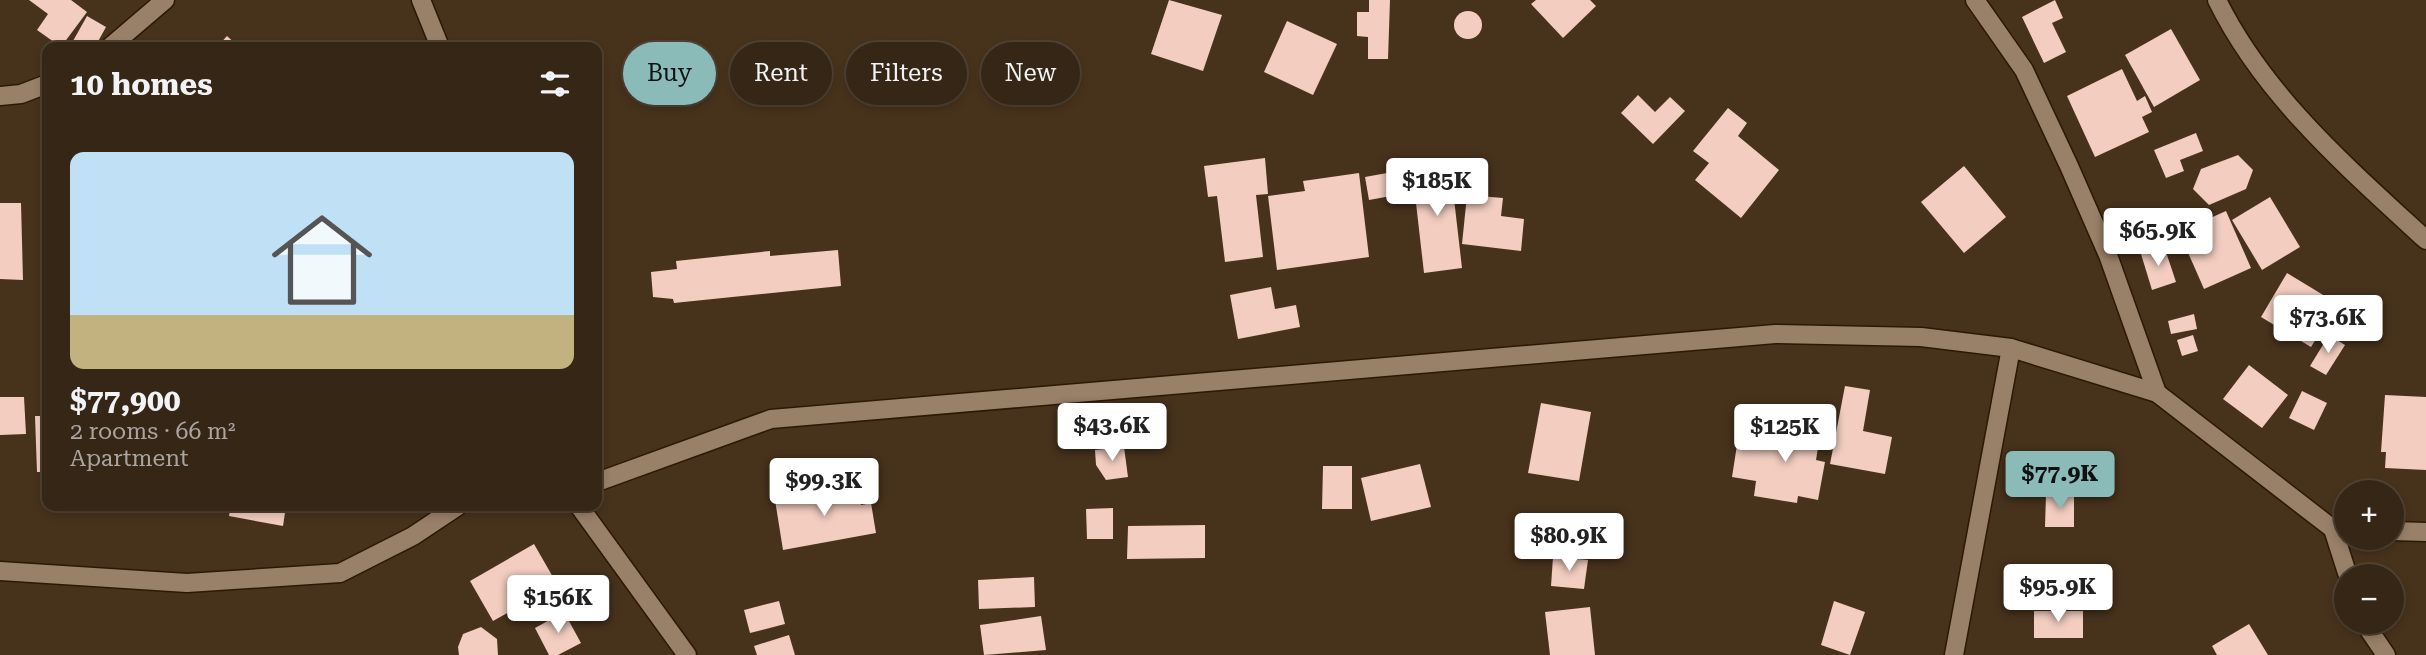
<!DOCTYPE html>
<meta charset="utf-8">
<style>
body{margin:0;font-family:"Roboto Serif",serif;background:#403222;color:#f1f3f6;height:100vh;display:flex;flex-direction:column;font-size:26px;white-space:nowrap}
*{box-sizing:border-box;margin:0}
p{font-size:23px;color:#aaa5a0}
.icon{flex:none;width:38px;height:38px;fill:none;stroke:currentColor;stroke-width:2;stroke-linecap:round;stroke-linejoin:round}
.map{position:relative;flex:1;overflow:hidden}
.details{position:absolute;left:42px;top:42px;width:560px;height:469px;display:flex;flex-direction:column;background:#352615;border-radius:14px;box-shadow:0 4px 10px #0003,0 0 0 2px #4f4334}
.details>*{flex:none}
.banner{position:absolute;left:623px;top:42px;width:665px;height:63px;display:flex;gap:14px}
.buttons{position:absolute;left:2334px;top:480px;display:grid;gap:14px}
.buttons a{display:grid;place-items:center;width:70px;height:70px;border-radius:50%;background:#352615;box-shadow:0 4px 10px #0003,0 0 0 2px #4f4334;font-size:35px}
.price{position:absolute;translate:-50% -60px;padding:0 16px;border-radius:7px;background:#fff;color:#222;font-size:23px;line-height:46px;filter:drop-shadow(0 2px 4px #0008)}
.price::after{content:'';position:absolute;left:50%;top:42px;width:21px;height:16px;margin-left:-10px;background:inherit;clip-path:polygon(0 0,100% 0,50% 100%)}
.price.active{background:#8bbbb9;color:#111}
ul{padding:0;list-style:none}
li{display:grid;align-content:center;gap:14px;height:371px;padding:0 28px}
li+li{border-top:2px solid #4f4334}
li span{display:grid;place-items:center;height:217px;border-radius:14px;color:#555}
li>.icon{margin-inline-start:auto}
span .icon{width:126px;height:126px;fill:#fffc;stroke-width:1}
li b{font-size:30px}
h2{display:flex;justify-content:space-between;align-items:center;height:84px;padding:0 28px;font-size:30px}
.chip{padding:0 24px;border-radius:32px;background:#352615;box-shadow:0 4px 10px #0003,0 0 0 2px #4f4334;font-size:24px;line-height:63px}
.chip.active{background:#8bbbb9;color:#111}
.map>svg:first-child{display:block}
.building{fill:#f2cdc0}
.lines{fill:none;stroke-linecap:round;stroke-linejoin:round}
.street-casing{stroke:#2c1904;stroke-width:21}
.street{stroke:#998068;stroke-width:18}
</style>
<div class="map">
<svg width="2426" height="655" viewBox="0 0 2426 655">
<rect width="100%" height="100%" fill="#47321c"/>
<!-- building -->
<g class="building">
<path d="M29 0H71L87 12 61 47 37 30 48 14Z"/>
<path d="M1169 0 1222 15 1203 71 1151 54Z"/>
<path d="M1369 0H1390L1388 59H1368V37L1357 36V12H1369Z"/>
<path d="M1536 0H1590L1596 6 1563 38 1531 4Z"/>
<path d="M2055 0 2063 18 2052 23 2066 52 2044 63 2022 17Z"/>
<circle cx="1468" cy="25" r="14"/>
<path d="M87 16 106 27 95 47H83L73 41Z"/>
<path d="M1287 21 1337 44 1313 95 1264 72Z"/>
<path d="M2171 29 2200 80 2154 107 2125 55Z"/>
<path d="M227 36 239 47H217Z"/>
<path d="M2122 69 2137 101 2145 96 2152 112 2142 117 2149 132 2095 157 2067 96Z"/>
<path d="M1638 95 1655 112 1670 97 1685 111 1653 144 1621 113Z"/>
<path d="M1728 108 1747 123 1738 136 1779 170 1741 218 1695 180 1709 163 1693 151Z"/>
<path d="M2196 133 2203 151 2180 160 2184 171 2166 178 2154 150Z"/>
<path d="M2238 155 2253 170 2246 189 2209 205 2193 189 2201 169Z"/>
<path d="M1265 158 1268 194 1256 195 1263 257 1225 262 1217 196 1208 197 1204 166Z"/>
<path d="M1450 164 1462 268 1424 273 1412 168Z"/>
<path d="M1964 166 2006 217 1964 253 1921 202Z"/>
<path d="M1359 173 1369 257 1277 270 1268 196 1305 191 1303 181Z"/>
<path d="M1387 173 1391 196 1369 200 1365 177Z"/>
<path d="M1467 195 1503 198 1501 216 1524 219 1521 251 1462 244Z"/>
<path d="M2270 197 2300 247 2262 270 2232 220Z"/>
<path d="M0 203H21L23 280 0 279Z"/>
<path d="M2226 211 2251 268 2204 289 2179 232Z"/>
<path d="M2164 246 2176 282 2152 290 2141 254Z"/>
<path d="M838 250 841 286 674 303 673 299 653 297 651 272 677 269 676 261 770 251V256Z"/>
<path d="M2287 273 2338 304 2311 347 2261 317Z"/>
<path d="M1271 287 1275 309 1296 305 1300 327 1238 339 1230 295Z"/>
<path d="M2194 314 2197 329 2171 334 2168 321Z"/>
<path d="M2193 335 2198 351 2182 356 2177 340Z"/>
<path d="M2329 335 2345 345 2326 375 2310 366Z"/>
<path d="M2249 365 2288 395 2262 428 2223 399Z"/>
<path d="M1845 386 1870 390 1863 431 1892 437 1885 474 1830 464Z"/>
<path d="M2302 391 2327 403 2314 430 2289 418Z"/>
<path d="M2385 395 2426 397V470L2385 468 2386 452H2381Z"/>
<path d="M0 397H24L26 434 0 435Z"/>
<path d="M1541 403 1591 412 1579 481 1528 473Z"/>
<path d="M35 416H47V472H37Z"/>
<path d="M1786 416 1822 422 1816 460 1825 462 1818 500 1798 496 1797 503 1754 496 1756 481 1732 477 1737 445 1765 450 1766 444 1781 446Z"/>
<path d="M1124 447 1128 477 1106 480 1096 465 1095 450Z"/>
<path d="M1420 464 1431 507 1371 521 1361 478Z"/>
<path d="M1323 466H1352V509H1322Z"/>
<path d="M858 486 861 505 871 503 876 533 783 550 775 500Z"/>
<path d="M2046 494 2074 495V527H2045Z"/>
<path d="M231 506H286L283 526 229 516Z"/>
<path d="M1113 508V539H1087L1086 509Z"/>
<path d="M1205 525V558L1127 559 1128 526Z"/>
<path d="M534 544 565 598 539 613 531 600 493 621 470 581Z"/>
<path d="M1553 557 1588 560 1584 589 1551 586Z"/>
<path d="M1034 577 1035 607 979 609 978 580Z"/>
<path d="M779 601 785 624 750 633 744 610Z"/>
<path d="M1834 601 1865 612 1850 655 1821 645Z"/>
<path d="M1590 607 1595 655H1550L1545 612Z"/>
<rect x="2034" y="611" width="49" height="27"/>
<path d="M564 612 581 643 558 655H549L535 628Z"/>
<path d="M1041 616 1046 650 984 655 980 625Z"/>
<path d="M2249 624 2268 655H2217L2212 646Z"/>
<path d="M481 627 497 639 498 655H459L458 647 463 634Z"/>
<path d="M789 635 795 655H757L754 646Z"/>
</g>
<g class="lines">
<!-- street casing -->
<g class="street-casing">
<g id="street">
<path d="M421 0 440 47"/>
<path d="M1975 0 2024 70 2069 166 2108 255 2157 393"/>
<path d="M2217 0C2264 96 2348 168 2426 240"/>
<path d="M110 47 165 0"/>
<path d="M0 96 21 94 47 84"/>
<path d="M597 482 771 419 1775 334 1921 337 2011 348 2157 393 2333 529 2347 530"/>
<path d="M579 506 687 655"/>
<path d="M2333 529 2348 576"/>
<path d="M2392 531 2426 532"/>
<path d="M0 571 187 583 340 573 413 536 458 506"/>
<path d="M2363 621 2386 655"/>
<path d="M1954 655 2011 348"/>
</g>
</g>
<!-- street -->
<use href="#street" class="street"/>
</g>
</svg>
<div class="buttons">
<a>+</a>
<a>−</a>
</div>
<b class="price" style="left:1437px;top:218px">$185K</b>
<b class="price" style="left:2158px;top:268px">$65.9K</b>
<b class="price" style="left:2328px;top:355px">$73.6K</b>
<b class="price" style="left:1112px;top:463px">$43.6K</b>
<b class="price" style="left:1785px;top:464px">$125K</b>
<b class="price active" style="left:2060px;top:511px">$77.9K</b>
<b class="price" style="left:824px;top:518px">$99.3K</b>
<b class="price" style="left:1569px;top:573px">$80.9K</b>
<b class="price" style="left:2058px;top:624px">$95.9K</b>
<b class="price" style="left:558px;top:635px">$156K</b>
<div class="banner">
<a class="chip active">Buy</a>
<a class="chip">Rent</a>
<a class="chip">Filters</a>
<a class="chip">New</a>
</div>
<section class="details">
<h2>10 homes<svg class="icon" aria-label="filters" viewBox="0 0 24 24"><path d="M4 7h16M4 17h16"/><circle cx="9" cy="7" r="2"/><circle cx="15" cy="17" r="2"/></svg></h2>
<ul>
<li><span style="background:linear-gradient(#bfe0f5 75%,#c2b280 0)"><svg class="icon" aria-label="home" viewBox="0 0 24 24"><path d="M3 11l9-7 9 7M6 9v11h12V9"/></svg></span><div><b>$77,900</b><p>2 rooms · 66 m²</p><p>Apartment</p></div></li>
</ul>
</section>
</div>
